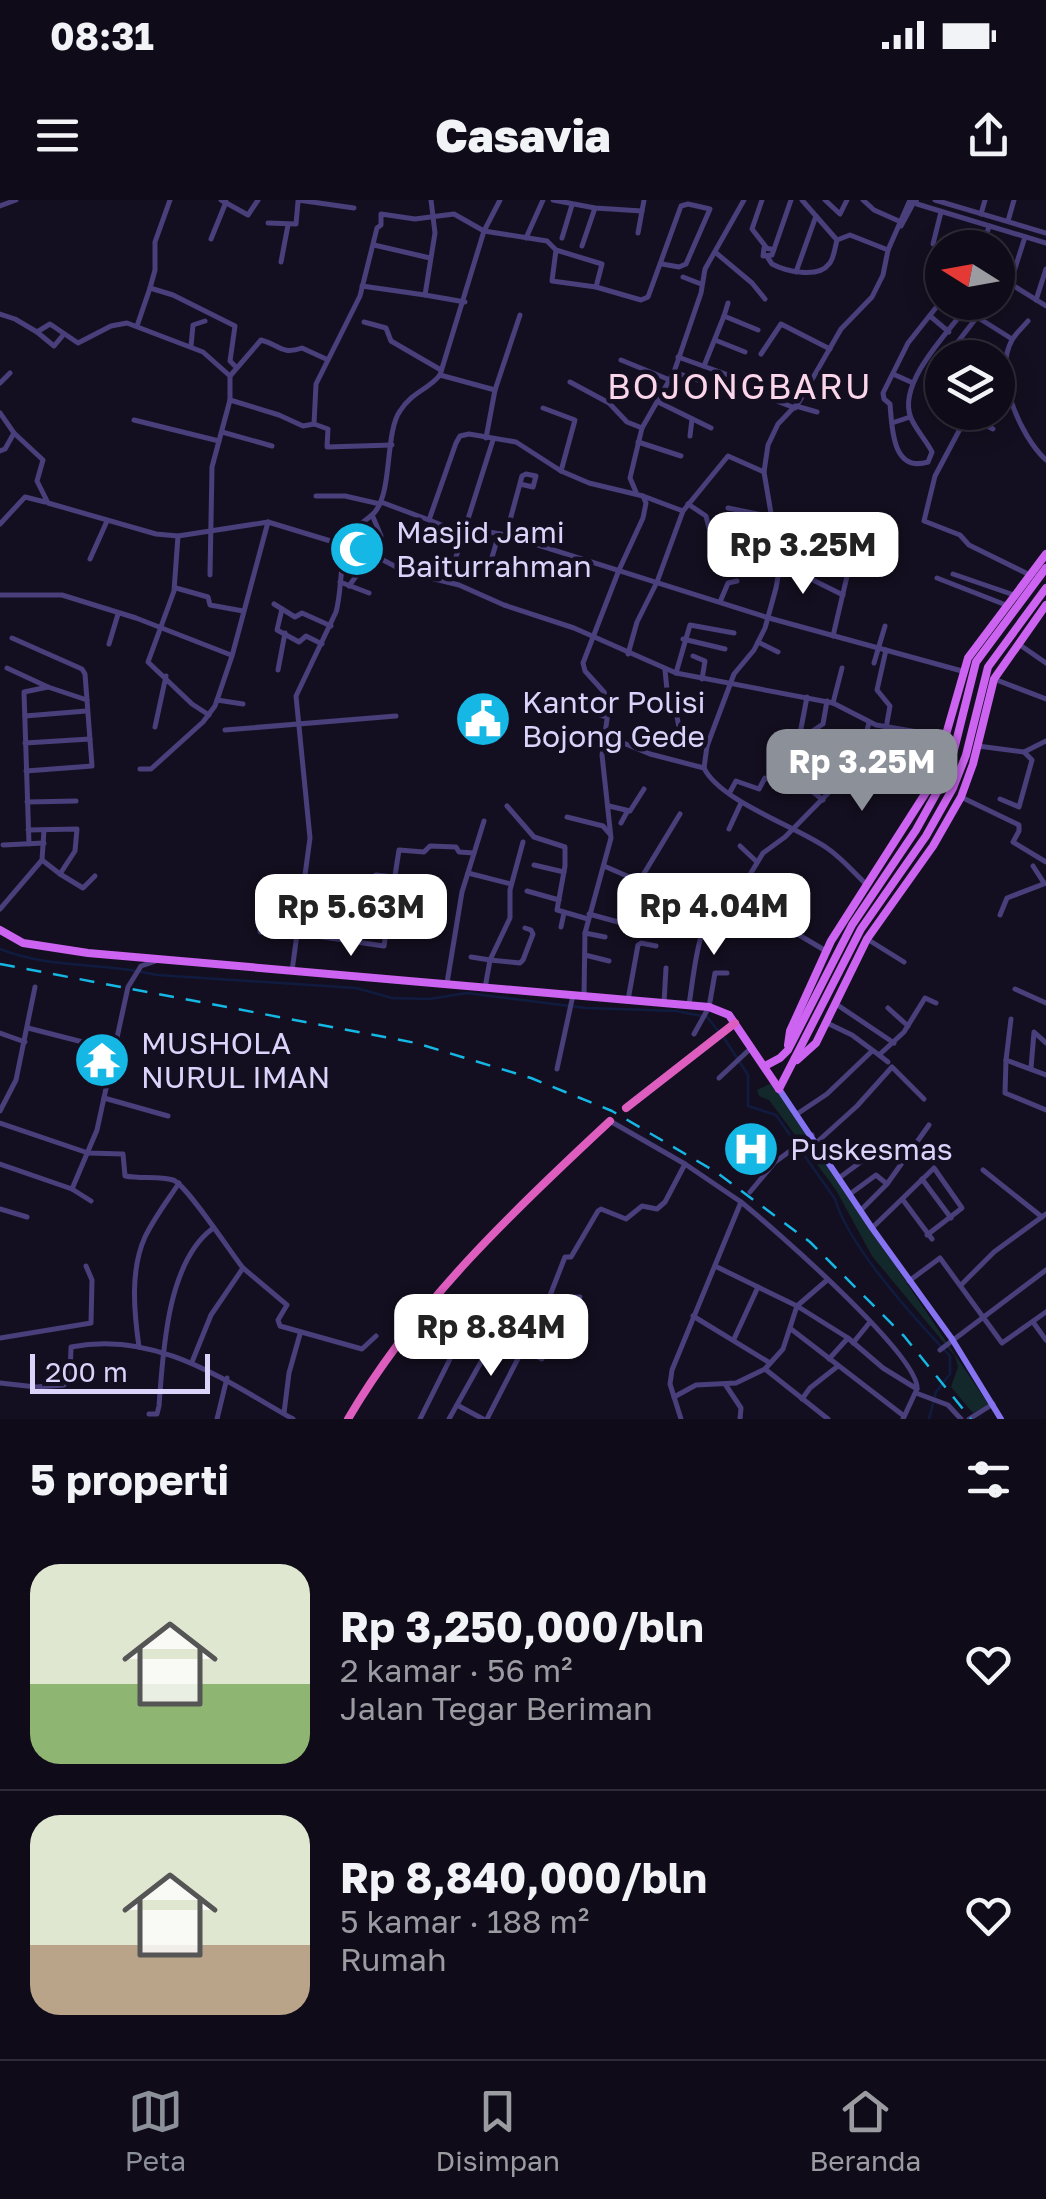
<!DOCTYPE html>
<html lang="id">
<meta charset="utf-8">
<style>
body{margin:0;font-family:"Golos Text",sans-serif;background:#1d1925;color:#f1f3f6;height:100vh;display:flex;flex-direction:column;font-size:38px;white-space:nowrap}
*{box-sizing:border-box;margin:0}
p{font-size:32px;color:#9b9ba2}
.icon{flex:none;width:55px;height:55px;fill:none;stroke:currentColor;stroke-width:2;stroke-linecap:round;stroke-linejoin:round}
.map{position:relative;height:1219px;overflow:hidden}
.side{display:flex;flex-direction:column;background:#0f0b18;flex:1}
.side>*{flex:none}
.needle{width:65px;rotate:281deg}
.controls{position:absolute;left:925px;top:30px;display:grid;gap:20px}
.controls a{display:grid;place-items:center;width:90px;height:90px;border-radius:50%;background:#0f0b18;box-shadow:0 5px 25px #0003,0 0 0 2px #2f2b37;font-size:50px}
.scale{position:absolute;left:30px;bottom:25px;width:180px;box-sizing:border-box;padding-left:10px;border:5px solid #dcd3fb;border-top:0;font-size:28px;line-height:35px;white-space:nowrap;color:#dcd3fb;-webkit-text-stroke:8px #140f20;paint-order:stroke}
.price{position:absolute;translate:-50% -85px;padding:0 22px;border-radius:20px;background:#fff;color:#222;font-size:32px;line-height:65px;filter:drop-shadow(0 2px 5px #0008)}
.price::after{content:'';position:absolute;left:50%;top:60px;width:30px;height:22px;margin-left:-15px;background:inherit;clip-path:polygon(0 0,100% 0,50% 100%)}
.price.selected{background:#8c9099;color:#fff}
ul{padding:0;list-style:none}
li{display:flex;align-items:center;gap:30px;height:250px;padding:0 30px}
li+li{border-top:2px solid #2f2b37}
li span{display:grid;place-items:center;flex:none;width:280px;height:200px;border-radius:30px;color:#555}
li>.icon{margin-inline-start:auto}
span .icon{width:120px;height:120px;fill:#fffc;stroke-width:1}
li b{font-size:42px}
h2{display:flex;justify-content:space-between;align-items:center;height:120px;padding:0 30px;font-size:42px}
.status{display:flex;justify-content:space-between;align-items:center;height:70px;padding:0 50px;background:#0f0b18;direction:ltr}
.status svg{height:28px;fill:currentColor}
header{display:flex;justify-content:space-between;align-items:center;height:130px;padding:0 30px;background:#0f0b18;font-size:45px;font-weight:800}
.tab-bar{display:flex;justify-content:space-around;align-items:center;height:140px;border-top:2px solid #2f2b37;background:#0f0b18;font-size:28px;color:#9b9ba2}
.tab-bar a{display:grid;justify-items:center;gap:5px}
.tab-bar .selected{color:#8c9099}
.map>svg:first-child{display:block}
.green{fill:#13282a}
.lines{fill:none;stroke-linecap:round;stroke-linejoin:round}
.stream{stroke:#101c3f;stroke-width:2.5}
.minor{stroke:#483f7b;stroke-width:5}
.secondary{stroke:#8573f2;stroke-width:6}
.primary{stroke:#cd64f1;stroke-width:8}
.trunk{stroke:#de5ec0;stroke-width:8}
.rail{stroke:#15b7e4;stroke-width:2.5;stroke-dasharray:15 12;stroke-linecap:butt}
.labels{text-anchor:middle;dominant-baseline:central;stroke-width:9;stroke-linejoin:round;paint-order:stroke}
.poi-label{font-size:30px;fill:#dcd3fb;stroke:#140f20;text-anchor:start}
.quarter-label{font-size:35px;letter-spacing:2.5px;fill:#fbd5e9;stroke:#140f20}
</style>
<div class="status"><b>08:31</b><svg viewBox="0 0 49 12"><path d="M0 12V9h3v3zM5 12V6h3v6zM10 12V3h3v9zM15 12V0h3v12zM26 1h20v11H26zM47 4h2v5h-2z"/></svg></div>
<header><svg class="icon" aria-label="menu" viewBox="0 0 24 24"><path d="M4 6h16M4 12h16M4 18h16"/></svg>Casavia<svg class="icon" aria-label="share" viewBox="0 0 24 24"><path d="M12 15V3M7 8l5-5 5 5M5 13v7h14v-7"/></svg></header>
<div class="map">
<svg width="1046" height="1219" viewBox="0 0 1046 1219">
<rect width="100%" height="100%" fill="#140f20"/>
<!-- green -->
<path class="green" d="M772 883 989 1205 973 1213 951 1187 958 1167 955 1156 872 1056 836 990 769 900 759 896 757 890Z"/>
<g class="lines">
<!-- stream -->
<g class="stream">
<path d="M0 749C48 769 107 762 157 775L356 788 392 798 429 799 467 793 586 808 676 811 707 817 719 832"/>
<path d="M724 838 748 875V906L776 915 835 999C849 1047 914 1118 950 1156V1174L936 1192 929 1219"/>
</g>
<!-- minor -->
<g class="minor">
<path d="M170 0 155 42V70L150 88 173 95 235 126 230 161 236 167"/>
<path d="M221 0 248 15 258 0"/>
<path d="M298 0 354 8"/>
<path d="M431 0 435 33 425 95 465 102"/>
<path d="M553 0 595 8 642 11"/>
<path d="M762 0 752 29 766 47"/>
<path d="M802 0 837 40 850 35 888 50"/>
<path d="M825 0 840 14 847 0"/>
<path d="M863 0 874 10 901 22"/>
<path d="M916 0 917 4 1046 43"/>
<path d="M935 0 1046 33"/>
<path d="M0 6 16 0"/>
<path d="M941 12 933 44 942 48"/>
<path d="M981 14 985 0"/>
<path d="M1008 21 1014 0"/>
<path d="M268 23 296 24 298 2"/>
<path d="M901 26 915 0"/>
<path d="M638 33 644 0"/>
<path d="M526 38 543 0"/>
<path d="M562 38 572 5"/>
<path d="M211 39 226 2"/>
<path d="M374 45 430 58"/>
<path d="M582 46 595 8"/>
<path d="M983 48 989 26"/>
<path d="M771 49 764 48 763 56 772 55 791 0"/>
<path d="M556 50 552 81 596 87"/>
<path d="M715 52 752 83 765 99"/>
<path d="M768 58 772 64C785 71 818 79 829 64 834 59 835 47 837 40"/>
<path d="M281 62 288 25"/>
<path d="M796 72 816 16"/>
<path d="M998 76 1046 106"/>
<path d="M683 77 701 84"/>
<path d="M1010 84 1025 37"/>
<path d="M362 86 425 95"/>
<path d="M942 100 908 143 883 193 884 199 890 204C892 227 892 273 928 262L932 252C926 240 916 230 911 218 896 183 951 129 971 102"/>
<path d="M1036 100 1046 69"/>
<path d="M0 114 15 119 37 132 50 124 78 143 111 126 127 123 203 152 230 176V200L212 267 210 375"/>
<path d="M724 116 728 103"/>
<path d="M930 116 949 132"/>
<path d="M1028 121C1023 127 1016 133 1012 140 993 174 1020 236 1046 260"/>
<path d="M364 122 386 128 391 141 441 170"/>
<path d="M137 126 150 88"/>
<path d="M37 132 54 146 64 134"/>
<path d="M715 140 745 152"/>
<path d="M957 143 977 117 1012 139"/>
<path d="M191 146 193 125 205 121"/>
<path d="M761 154 781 124 830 149"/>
<path d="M678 157 731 176"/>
<path d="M621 160 670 180"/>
<path d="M704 166 724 116 758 130"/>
<path d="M674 172 724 189"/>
<path d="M893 174 913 183"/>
<path d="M440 175 495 190"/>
<path d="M230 176 261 140C280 145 281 155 302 148L326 159"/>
<path d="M570 182 609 203 627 222 642 228"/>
<path d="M0 183 10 173"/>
<path d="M998 198H1012"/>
<path d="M230 200 279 215 303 226 314 224"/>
<path d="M774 200 795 208"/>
<path d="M658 202 711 228"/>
<path d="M796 206 817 212"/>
<path d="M543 208 575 220 561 271"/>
<path d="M955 212 962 222"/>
<path d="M969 212 935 276 924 321 960 335 969 345 1030 375"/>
<path d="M973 212 983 224 993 229"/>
<path d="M0 213 14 233 43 260 37 281 48 303 156 334 178 336 268 322 347 346"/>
<path d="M134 220 219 241"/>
<path d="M892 223 910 217"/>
<path d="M222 232 272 246"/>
<path d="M690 236 692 219"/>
<path d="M486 238 495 190 520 115"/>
<path d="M638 242 681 256"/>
<path d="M392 245 327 247 328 229 314 224 316 184 360 96 377 28 381 25V14L415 19 454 14 484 31 547 41 556 50 602 64 596 87 641 100 648 97 681 6 688 4 710 9 686 64 679 67 662 64"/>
<path d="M0 251 5 249 14 233"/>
<path d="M636 292 630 278 642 228 674 172 701 93 705 69 744 0"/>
<path d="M316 296H345L380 304"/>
<path d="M381 302 429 320"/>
<path d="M688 304 706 316 709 328 732 337 777 341"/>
<path d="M728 308 772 317"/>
<path d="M373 317 381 336 374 351 381 359 406 372 459 385 504 405 574 428 676 473 833 503 876 525 948 537"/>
<path d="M0 324 25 297 45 302"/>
<path d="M466 328 506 335 769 418 962 471"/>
<path d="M464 334 429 320 456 243 460 236 469 234 516 242 561 271 589 283 643 296 683 311"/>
<path d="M506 335 522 276 526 274 536 276 533 287 520 284"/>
<path d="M178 336 174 391 148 462 192 504 209 515"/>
<path d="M90 359 107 321"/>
<path d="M781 364 843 395"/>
<path d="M953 374 1014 395"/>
<path d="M486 377 499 334"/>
<path d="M937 378 1006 405"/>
<path d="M340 382 369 393"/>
<path d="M448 382 493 240"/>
<path d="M349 386 374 351"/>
<path d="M176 388 208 397 210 405 243 411"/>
<path d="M0 395H62L136 418 231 455"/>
<path d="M720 402 728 383 737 381"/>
<path d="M274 404 295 417 302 413 331 426"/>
<path d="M282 409 277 430 299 442 306 436 322 444"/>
<path d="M833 436 848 372 874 336"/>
<path d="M12 438 82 469 85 474 92 566 26 571"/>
<path d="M683 439 725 449"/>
<path d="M758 442 778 452"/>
<path d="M109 444 118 414"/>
<path d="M1020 445 1046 463"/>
<path d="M628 454 637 422 657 382 683 311 728 256 764 272"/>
<path d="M693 456 705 461 702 479"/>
<path d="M874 463 885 426"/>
<path d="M7 468 48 487 87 500"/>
<path d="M278 470 285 433"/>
<path d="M665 470 667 490 674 500 682 544 707 546"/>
<path d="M676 473 690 425 734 433"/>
<path d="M994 479 1046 499"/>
<path d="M807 497 798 544 788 564 800 571 799 581 823 600"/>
<path d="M548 499 607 517"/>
<path d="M217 500 243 504"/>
<path d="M833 503 842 468"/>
<path d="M25 516 86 511"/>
<path d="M155 527 166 476"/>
<path d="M225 530 396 516"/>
<path d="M814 530 823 524 827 501"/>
<path d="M604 535 650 554 704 568"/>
<path d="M25 543 90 539"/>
<path d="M883 545 890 506 877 490 886 450"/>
<path d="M978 546 1024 552"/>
<path d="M704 568 707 546 734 474 754 450 765 428 776 388 782 354 774 331 764 272 768 245 778 224 799 202 841 129 872 97 883 75 888 50 910 0"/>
<path d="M704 568C720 601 795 626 827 648 843 659 854 673 867 685"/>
<path d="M140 569H151L203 522 215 506 232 456 268 322"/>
<path d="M839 584 865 597 879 582"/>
<path d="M730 592 736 581 759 589 765 578 787 586"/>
<path d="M961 597 1019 625V631L1013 642 1046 662"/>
<path d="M1000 599 1019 607 1032 560 1024 552 1046 541"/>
<path d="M27 602 76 601"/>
<path d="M507 606 534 637 565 647V666L557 710 588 719"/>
<path d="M609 606 630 611 644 589"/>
<path d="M567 617 603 626 609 633"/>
<path d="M621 623 627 612"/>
<path d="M729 629 741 603"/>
<path d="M28 630 77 629 75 651 60 674 42 660"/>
<path d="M29 644 24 492 48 487"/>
<path d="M3 645 44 643"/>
<path d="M740 646 757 662"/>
<path d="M534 665 564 672"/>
<path d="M604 666 666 693"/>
<path d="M1033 666 1044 683"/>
<path d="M468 673 511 684"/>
<path d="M60 674 83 688 95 676"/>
<path d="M527 691 559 700"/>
<path d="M262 702 260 732 295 737"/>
<path d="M0 709 42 660 44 630"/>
<path d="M589 714 629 725 640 680 680 614"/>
<path d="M1000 715 1007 698 1046 683"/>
<path d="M561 727 564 713"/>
<path d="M794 732 826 751"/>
<path d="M296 733 384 746 399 650 424 652 430 646 456 647 459 652 474 653"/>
<path d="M585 733 605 737"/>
<path d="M325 736 338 679 369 681 376 675 394 677"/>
<path d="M867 739 904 762"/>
<path d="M585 755 609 761"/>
<path d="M471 757 490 760 510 718V690L523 642"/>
<path d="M292 771 310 638 296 496 336 412C343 386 338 361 351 336 362 315 375 323 383 295 390 273 388 227 400 211 413 191 428 190 440 175L484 31 500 0"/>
<path d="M447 783 462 692 484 621"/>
<path d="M485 788 490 760 520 763 523 760 533 734 531 730 525 728"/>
<path d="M1015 789 1046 803"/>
<path d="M584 796 585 733 611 638 602 555 609 505 604 492 585 471 583 463 619 370 643 318 646 303 643 296"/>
<path d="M628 800 638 745 641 743 656 746"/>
<path d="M664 803 666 768"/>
<path d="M836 804 894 843"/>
<path d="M689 805C695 766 697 727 721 695L740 691 763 653 785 637 847 574 861 552 869 523"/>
<path d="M888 808 908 826"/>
<path d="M1011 819 1006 860 1046 875"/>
<path d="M827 823 852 835 879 855 904 832 925 798 936 803"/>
<path d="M28 828 114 850"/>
<path d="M0 833 25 842"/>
<path d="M694 834 709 807 715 773H727"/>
<path d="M879 855 888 862"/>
<path d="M1006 860 1005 893 1046 910"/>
<path d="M1031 868 1034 832 1046 843"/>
<path d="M557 869 573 795"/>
<path d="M719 878 750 849"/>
<path d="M104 898 168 916"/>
<path d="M0 911 16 880 35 787"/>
<path d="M797 914 827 894 872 851"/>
<path d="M610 921 685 964"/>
<path d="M0 923 88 953 123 954 125 976C141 979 159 976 173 980 186 984 231 1053 243 1068L211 1115 192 1162"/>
<path d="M816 943 857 906 892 867 924 899"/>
<path d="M0 964 72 989 91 1001"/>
<path d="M983 970 1042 1017"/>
<path d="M839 978 862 961"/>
<path d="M922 979 951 1018"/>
<path d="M72 989 97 930 128 787 141 766 156 761"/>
<path d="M750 992 775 962 812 935"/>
<path d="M850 994 876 975 887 984"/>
<path d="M903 1000 932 1039"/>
<path d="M741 1002C772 1027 920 1156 917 1189"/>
<path d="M0 1009 27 1017"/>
<path d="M860 1011 887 984 929 925"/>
<path d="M872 1028 934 968 962 1008 927 1035"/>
<path d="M715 1066 758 1087 734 1139"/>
<path d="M243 1068 287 1105 278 1120 280 1126 362 1149 376 1136"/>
<path d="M909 1081 940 1058 1002 1143 1046 1112"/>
<path d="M961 1085 994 1052 1046 1014"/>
<path d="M758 1087 797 1106 826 1081"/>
<path d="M549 1098 580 1097"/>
<path d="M693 1116 770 1163"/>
<path d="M1033 1122 1046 1140"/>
<path d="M791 1129 904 1216"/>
<path d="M0 1138 91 1123 92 1080 86 1066"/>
<path d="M853 1143 870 1122"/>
<path d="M139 1147C134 1112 130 1070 145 1037 154 1018 168 1000 179 983"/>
<path d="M522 1149 542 1159"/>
<path d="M940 1150 1046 1070"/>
<path d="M829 1159 848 1138"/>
<path d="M765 1169 828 1219"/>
<path d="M0 1183 36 1187 64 1185 70 1177 71 1147C156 1130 224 1180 293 1219"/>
<path d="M725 1184 741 1208 740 1219"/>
<path d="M916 1193 948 1205 961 1219"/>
<path d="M674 1197 696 1185 736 1183 765 1169 783 1149 797 1106 848 1138 883 1168 917 1189 903 1219"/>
<path d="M802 1199 810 1188 838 1166"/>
<path d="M457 1205 483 1219"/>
<path d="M284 1213 289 1173 300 1134"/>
<path d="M149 1214H157L159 1206C163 1152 167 1063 212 1029"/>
<path d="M217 1219 227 1178"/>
<path d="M420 1219 469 1121 495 1137"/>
<path d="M449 1219 495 1137 514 1129 529 1136"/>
<path d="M487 1219 549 1098 565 1057H571L598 1011 601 1009 626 1019 642 1006 657 1009 665 1002 685 964 741 1002 672 1170 670 1184 681 1219"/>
<path d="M969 1219 993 1204"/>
</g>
<!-- secondary -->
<path class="secondary" d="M779 889 872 1028 952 1139 1001 1219"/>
<!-- primary -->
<g class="primary">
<path d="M0 730 23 743 88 753 709 807 729 815 779 889"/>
<path d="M788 845 790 831 831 741 932 583 968 458 1046 354"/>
<path d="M797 860 816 843 867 739 933 646 961 597 973 564 994 479 1046 405"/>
<path d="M765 866 780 858 788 850 852 725 916 630 941 585 953 554 976 462 1046 368"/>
<path d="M779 889 861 729 926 636 953 588 966 555 988 467 1046 388"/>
</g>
<!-- trunk -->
<g class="trunk">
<path d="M626 908 735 823"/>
<path d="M348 1219C416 1103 512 1012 610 921"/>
</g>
<!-- rail -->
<path class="rail" d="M0 764 416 843 531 878 612 911 716 972 810 1042 904 1136 971 1219"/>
</g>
<!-- icons -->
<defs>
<g id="mosque-disc" transform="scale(2.875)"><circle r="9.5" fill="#15b7e4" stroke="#140f20"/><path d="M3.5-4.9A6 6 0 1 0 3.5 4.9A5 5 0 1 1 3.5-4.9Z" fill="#fff"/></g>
<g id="civic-disc" transform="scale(2.875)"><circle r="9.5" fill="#15b7e4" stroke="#140f20"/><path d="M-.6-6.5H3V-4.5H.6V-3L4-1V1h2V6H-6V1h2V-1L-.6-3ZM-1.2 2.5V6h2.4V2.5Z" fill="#fff"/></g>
<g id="temple-disc" transform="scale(2.875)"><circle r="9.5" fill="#15b7e4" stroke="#140f20"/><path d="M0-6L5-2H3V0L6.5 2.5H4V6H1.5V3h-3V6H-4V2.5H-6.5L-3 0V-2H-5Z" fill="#fff"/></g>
<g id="hospital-disc" transform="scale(2.875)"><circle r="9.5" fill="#15b7e4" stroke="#140f20"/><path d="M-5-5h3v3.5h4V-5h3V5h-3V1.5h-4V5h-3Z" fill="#fff"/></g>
</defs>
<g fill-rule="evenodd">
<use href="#mosque-disc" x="357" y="349"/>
<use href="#civic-disc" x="483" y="519"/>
<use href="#temple-disc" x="102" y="860"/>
<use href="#hospital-disc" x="751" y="949"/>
</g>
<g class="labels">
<!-- poi labels -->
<g class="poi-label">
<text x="396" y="332">Masjid Jami<tspan x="396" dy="34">Baiturrahman</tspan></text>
<text x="522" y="502">Kantor Polisi<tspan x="522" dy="34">Bojong Gede</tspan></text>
<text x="141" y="843">MUSHOLA<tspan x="141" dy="34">NURUL IMAN</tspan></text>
<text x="790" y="949">Puskesmas</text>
</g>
<!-- quarter labels -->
<g class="quarter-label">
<text x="740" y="186">BOJONGBARU</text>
</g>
</g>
</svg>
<div class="controls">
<a><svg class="needle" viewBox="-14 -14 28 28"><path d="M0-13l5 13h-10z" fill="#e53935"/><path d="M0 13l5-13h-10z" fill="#9b9ba2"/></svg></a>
<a><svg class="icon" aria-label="layers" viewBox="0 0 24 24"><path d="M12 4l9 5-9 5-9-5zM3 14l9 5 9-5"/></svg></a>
</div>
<div class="scale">200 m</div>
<b class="price" style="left:803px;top:397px">Rp 3.25M</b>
<b class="price selected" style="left:862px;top:614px">Rp 3.25M</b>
<b class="price" style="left:714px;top:758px">Rp 4.04M</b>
<b class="price" style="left:351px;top:759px">Rp 5.63M</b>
<b class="price" style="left:491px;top:1179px">Rp 8.84M</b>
</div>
<section class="side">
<h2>5 properti<svg class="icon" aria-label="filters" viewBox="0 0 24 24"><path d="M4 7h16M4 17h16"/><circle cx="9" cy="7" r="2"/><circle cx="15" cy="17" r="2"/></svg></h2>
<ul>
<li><span style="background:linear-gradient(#dfe7d0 60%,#8fb573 0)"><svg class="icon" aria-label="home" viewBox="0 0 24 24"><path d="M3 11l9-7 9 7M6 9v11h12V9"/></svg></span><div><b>Rp 3,250,000/bln</b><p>2 kamar · 56 m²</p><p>Jalan Tegar Beriman</p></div><svg class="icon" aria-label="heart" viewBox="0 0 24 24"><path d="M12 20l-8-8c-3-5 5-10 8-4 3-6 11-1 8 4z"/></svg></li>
<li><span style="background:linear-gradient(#dfe7d0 65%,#b9a48a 0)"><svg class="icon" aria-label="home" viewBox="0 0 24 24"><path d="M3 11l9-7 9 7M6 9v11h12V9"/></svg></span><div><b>Rp 8,840,000/bln</b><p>5 kamar · 188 m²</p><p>Rumah</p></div><svg class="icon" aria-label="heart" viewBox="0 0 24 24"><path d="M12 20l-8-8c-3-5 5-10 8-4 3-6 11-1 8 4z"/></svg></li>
</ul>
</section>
<nav class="tab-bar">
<a class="selected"><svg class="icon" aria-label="map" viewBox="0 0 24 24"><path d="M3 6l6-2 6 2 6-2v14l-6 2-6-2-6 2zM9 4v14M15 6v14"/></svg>Peta</a>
<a><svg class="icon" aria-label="saved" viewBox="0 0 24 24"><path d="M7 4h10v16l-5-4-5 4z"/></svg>Disimpan</a>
<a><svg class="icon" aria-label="home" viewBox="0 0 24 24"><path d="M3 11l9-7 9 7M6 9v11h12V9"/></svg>Beranda</a>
</nav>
